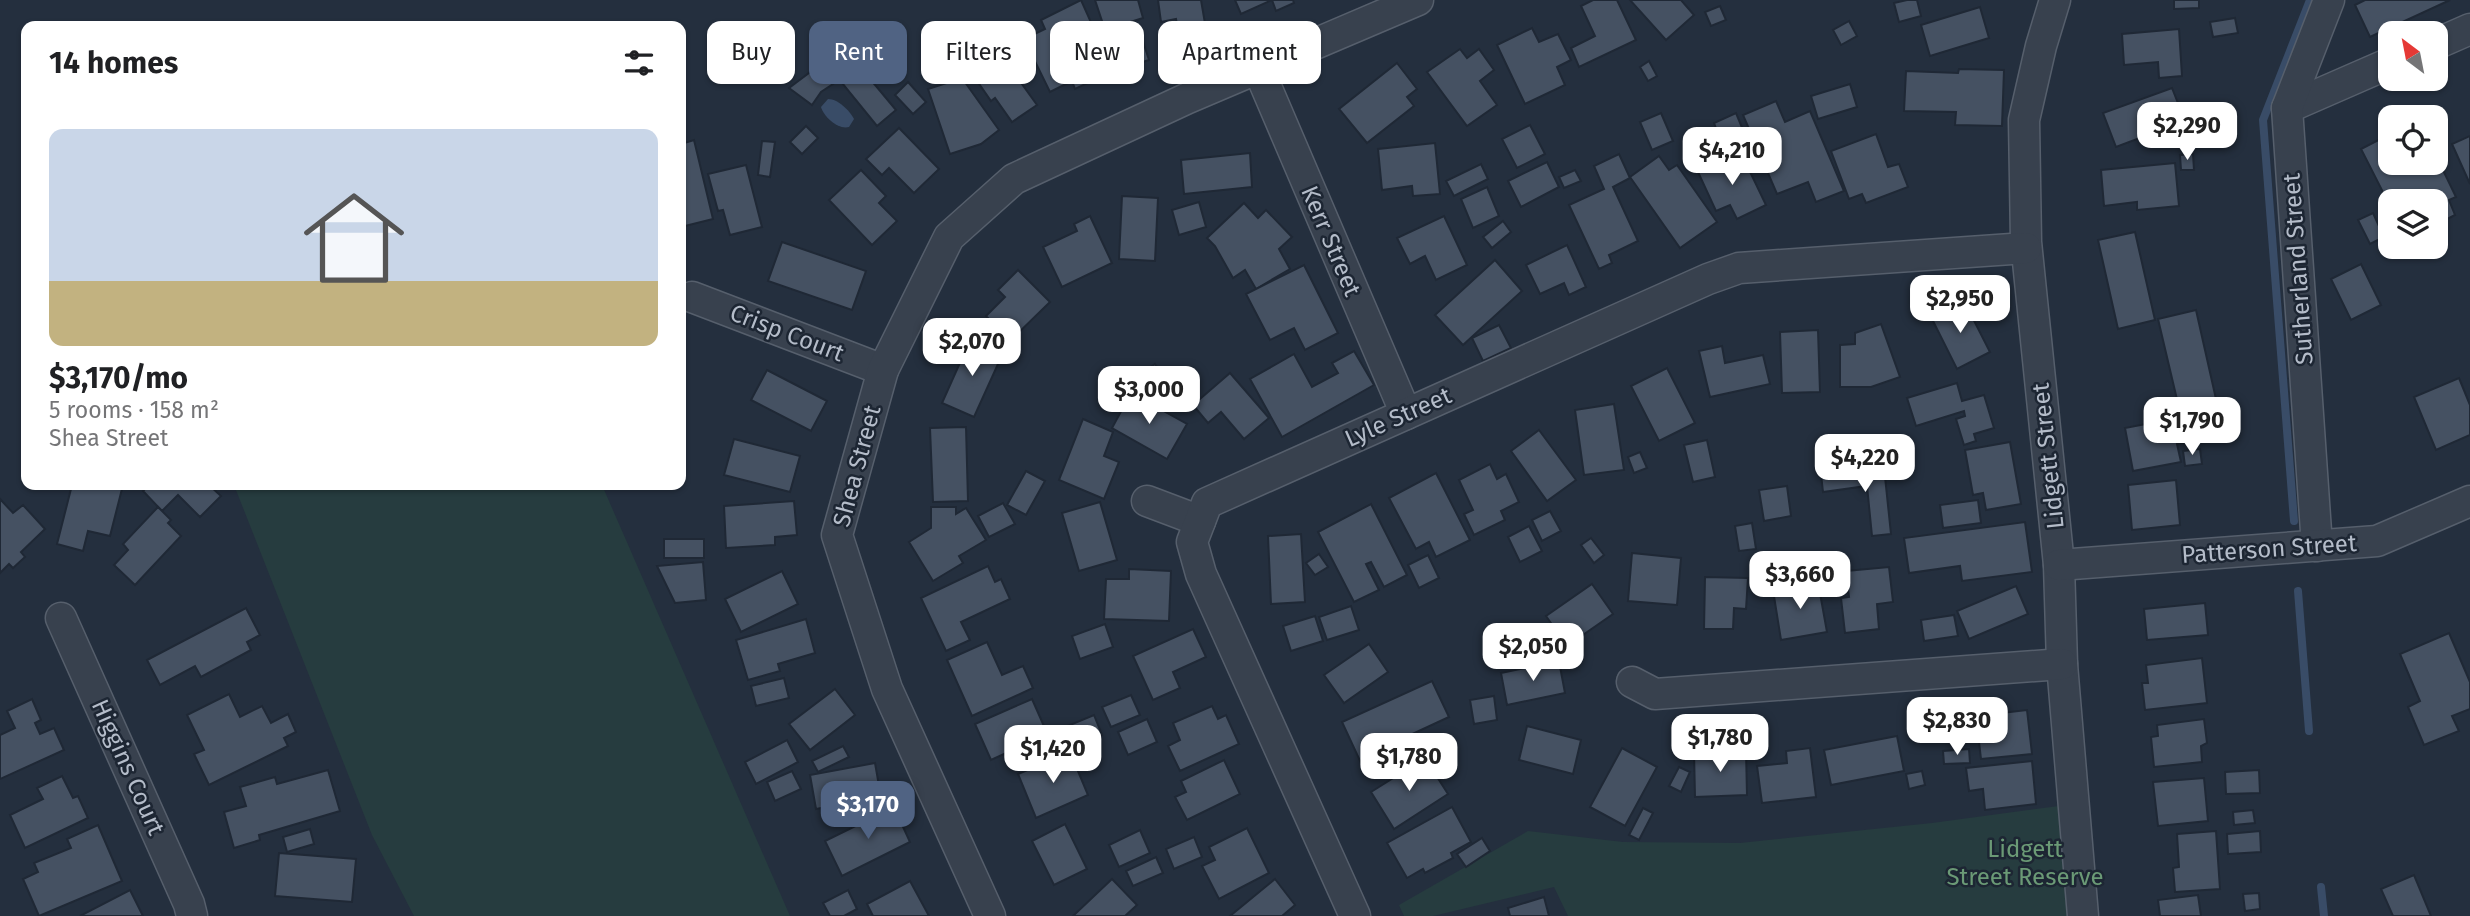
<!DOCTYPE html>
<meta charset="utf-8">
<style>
body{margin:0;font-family:"Fira Sans",sans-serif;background:#f2f2f2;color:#202124;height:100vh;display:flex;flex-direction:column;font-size:26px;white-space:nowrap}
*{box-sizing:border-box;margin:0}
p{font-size:23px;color:#757577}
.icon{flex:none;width:38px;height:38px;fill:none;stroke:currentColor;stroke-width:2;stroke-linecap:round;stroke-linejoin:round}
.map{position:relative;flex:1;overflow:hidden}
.drawer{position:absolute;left:21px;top:21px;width:665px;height:469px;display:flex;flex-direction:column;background:#fff;border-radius:14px;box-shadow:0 2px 5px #0004}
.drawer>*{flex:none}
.hud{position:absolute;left:707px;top:21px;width:665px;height:63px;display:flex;gap:14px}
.needle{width:46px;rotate:328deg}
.controls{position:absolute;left:2378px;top:21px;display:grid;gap:14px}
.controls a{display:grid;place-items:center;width:70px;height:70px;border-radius:14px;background:#fff;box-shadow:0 2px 5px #0004;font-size:35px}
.price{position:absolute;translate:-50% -60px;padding:0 16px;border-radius:14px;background:#fff;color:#222;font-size:23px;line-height:46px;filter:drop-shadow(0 2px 4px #0008)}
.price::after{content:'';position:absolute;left:50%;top:42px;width:21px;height:16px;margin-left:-10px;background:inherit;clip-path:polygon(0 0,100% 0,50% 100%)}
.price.active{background:#506383;color:#fff}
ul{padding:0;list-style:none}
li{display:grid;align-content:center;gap:14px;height:371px;padding:0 28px}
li+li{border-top:2px solid #e0e0e0}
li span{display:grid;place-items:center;height:217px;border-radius:14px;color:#555}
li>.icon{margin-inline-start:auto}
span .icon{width:126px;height:126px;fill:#fffc;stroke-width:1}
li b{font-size:30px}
h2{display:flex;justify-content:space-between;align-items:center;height:84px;padding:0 28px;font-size:30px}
.chip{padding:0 24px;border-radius:14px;background:#fff;box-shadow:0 2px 5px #0004;font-size:24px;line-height:63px}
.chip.active{background:#506383;color:#fff}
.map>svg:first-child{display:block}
.green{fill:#263c3f}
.water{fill:#394c67}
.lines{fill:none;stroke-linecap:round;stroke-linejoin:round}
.stream{stroke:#394c67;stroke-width:8}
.building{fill:#455162;stroke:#1f2835;stroke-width:2}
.minor-casing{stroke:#565f6c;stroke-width:33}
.minor{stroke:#38414e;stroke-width:30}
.labels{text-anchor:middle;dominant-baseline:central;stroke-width:5;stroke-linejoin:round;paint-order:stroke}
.street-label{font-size:24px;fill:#b4bcc9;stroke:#1d2633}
.park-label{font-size:24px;fill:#6b9a76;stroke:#1d2633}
</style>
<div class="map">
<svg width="2470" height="916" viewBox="0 0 2470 916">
<rect width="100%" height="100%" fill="#242f3e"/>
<!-- green -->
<g class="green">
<path d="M234 485H602L790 916H414L372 835Z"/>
<path d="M2074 804 2083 916H1568L1554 887 1433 916H1404L1399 905 1528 831 1623 842 1740 843 1932 823Z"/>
</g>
<!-- water -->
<path class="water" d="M828 99C838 99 849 110 854 119L849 127C838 130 824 117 821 107Z"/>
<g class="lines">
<!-- stream -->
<g class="stream">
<path d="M2294 521 2263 120 2310 0"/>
<path d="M2298 591 2309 731"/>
<path d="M2321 887 2324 916"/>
</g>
</g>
<!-- building -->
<g class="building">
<path d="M1081 0 1098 38 1092 41 1107 74 1075 89 1072 81 1050 92 1024 39 1045 29 1041 20Z"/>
<path d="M1095 0H1138L1143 18 1105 30Z"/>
<path d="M1158 0H1201L1207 35 1180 40 1176 19 1161 22Z"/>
<path d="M1235 0H1293L1294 3 1276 11 1272 0 1241 14Z"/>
<path d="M1593 0H1617L1636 40 1579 67 1571 48 1595 36 1581 6Z"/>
<path d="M1630 0H1681L1694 15 1666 40Z"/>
<path d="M1907 0H1917L1921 16 1899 22 1894 3Z"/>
<path d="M2174 0H2199V8L2174 9Z"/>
<path d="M2365 0H2450L2370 37 2355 5Z"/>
<path d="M1720 6 1726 20 1711 26 1705 12Z"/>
<path d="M1980 7 1989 38 1930 56 1921 25Z"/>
<path d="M2235 18 2238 33 2213 37 2210 22Z"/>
<path d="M1849 21 1857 36 1841 45 1833 30Z"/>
<path d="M1138 26 1149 60 1114 71 1104 37Z"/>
<path d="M1532 28 1539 42 1558 34 1571 60 1557 67 1565 85 1525 104 1497 45Z"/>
<path d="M2179 29 2182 76 2159 78 2158 62 2124 65 2122 34Z"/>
<path d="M931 35 948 58 939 64 922 41Z"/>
<path d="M1460 49 1467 58 1479 49 1494 70 1480 81 1497 105 1467 126 1427 72Z"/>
<path d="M1001 55 1037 105 1012 122 995 98 991 101 973 75Z"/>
<path d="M1649 61 1657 76 1648 81 1640 67Z"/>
<path d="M1397 63 1417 89 1407 97 1414 106 1367 143 1339 109Z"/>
<path d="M861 68 896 110 877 126 842 83Z"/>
<path d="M821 69 833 84 821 92 812 105 789 88 809 73Z"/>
<path d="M1959 69 2004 70 2002 126 1955 125 1956 112 1904 111 1906 71 1958 73Z"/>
<path d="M962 78 999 130 981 144 950 154 928 89Z"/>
<path d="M908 82 926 102 913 114 895 95Z"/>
<path d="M1850 84 1857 107 1818 119 1811 96Z"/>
<path d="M2172 88 2185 121 2116 147 2103 113Z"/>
<path d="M1776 101 1785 122 1810 111 1844 191 1816 202 1808 182 1777 194 1743 115Z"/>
<path d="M1661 113 1673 141 1652 150 1640 122Z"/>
<path d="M1736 113 1748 142 1725 152 1714 123Z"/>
<path d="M1530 125 1545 154 1517 168 1502 139Z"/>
<path d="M2214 125 2216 140 2190 145 2187 129Z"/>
<path d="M806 126 818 138 802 154 790 142Z"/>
<path d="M899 128 939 169 914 193 889 168 882 175 866 159Z"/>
<path d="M1876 134 1888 167 1899 164 1908 187 1866 203 1862 194 1849 199 1831 151Z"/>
<path d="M2390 134V163H2429L2432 173 2442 168 2456 197 2449 200 2455 215 2436 225V201H2390V206L2361 149Z"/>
<path d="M2470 136V184L2452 144Z"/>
<path d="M694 140 713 219 681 227V144Z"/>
<path d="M762 141 775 142 770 177 758 175Z"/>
<path d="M1435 143 1440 194 1413 196 1412 186 1382 190 1378 149Z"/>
<path d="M1250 153 1252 187 1184 194 1181 160Z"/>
<path d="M1741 153 1766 205 1737 219 1730 205 1716 211 1698 172Z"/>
<path d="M1619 154 1630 178 1613 187 1638 241 1609 255 1612 263 1599 269 1569 205 1604 189 1594 166Z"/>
<path d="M2193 154 2194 170H2181L2180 155Z"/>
<path d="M1659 156 1669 170 1677 165 1717 222 1680 248 1630 177Z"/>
<path d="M1547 162 1559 187 1521 207 1508 181Z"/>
<path d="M2175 163 2179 206 2137 210V202L2104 206 2101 170Z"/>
<path d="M1481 164 1488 179 1454 196 1446 181Z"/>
<path d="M746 165 762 227 730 235 723 210 718 211 708 174Z"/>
<path d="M861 170 886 196 879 203 897 221 872 245 829 200Z"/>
<path d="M1575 170 1581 181 1564 188 1559 177Z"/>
<path d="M1487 187 1499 216 1473 228 1461 199Z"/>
<path d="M1122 196 1158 198 1155 261 1119 259Z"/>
<path d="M1199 202 1206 227 1179 235 1172 210Z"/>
<path d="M1244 203 1258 218 1266 210 1292 237 1279 249 1290 269 1256 289 1245 270 1233 278 1215 246 1207 238Z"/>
<path d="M2373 213 2384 237 2370 244 2358 220Z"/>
<path d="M1090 216 1112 263 1062 287 1043 247 1077 231 1074 224Z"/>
<path d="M1444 216 1467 265 1436 280 1425 256 1410 264 1397 238Z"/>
<path d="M1503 221 1511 232 1492 248 1483 237Z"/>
<path d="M2135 232 2155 320 2118 329 2098 240Z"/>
<path d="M782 242 866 271 852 310 768 281Z"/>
<path d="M1567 245 1586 287 1569 295 1564 283 1540 294 1526 265Z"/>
<path d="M1495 260 1522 291 1463 345 1435 315Z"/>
<path d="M2361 264 2381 305 2351 320 2331 279Z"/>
<path d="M1304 265 1338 333 1305 350 1294 328 1270 340 1246 294Z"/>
<path d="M1018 270 1050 302 1010 341 986 316 1005 297 998 290Z"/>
<path d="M1964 301 1990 352 1957 369 1931 317Z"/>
<path d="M2196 310 2216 399 2179 408 2158 319Z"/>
<path d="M1881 324 1900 377 1871 387H1840V345L1855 344V333Z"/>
<path d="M1499 325 1511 348 1483 361 1472 338Z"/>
<path d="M1818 330 1820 392 1782 393 1780 332Z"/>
<path d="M971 338 1003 353 974 417 942 403Z"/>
<path d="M1722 346 1725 363 1763 355 1770 384 1710 397 1699 351Z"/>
<path d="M1354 351 1374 385 1282 437 1250 379 1294 354 1312 387 1338 373 1332 363Z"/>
<path d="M1155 364 1176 393 1161 405 1139 376Z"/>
<path d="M1667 368 1695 423 1659 441 1631 386Z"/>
<path d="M767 370 827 401 811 431 751 400Z"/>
<path d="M1230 373 1269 418 1244 439 1221 412 1208 423 1193 405Z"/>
<path d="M2459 378 2470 405V435L2436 450 2414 397Z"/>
<path d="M1957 383 1962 401 1984 395 1994 428 1974 434 1976 441 1964 445 1956 419 1965 416 1964 411 1916 426 1907 398Z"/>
<path d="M1131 393 1187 424 1167 459 1112 428Z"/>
<path d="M1614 404 1624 470 1584 475 1575 410Z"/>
<path d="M2182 417 2186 442 2177 444 2181 462 2133 471 2125 428Z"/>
<path d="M1083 419 1113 432 1104 456 1119 462 1104 499 1059 480Z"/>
<path d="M966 427 968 501 933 502 930 428Z"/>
<path d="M1539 430 1576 480 1547 501 1511 451Z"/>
<path d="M734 439 800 456 790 492 724 475Z"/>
<path d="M1707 440 1715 477 1693 482 1684 445Z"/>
<path d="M2010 442 2021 504 1986 510 1983 493 1973 495 1965 450Z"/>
<path d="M2200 449 2202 464 2185 466 2183 451Z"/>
<path d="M1640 452 1647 468 1634 473 1628 457Z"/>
<path d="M1490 464 1497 479 1506 474 1519 502 1501 511 1505 520 1474 535 1464 514 1473 510 1459 480Z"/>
<path d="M1884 467 1891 534 1872 536 1867 486 1823 492 1821 474Z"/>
<path d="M1026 471 1045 481 1026 515 1007 505Z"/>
<path d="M1436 473 1470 540 1436 557 1429 542 1416 549 1389 498Z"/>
<path d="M2176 480 2180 525 2132 530 2128 485Z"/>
<path d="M72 485H123L110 536 88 531 83 551 57 544Z"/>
<path d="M149 485H209L221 496 200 517 178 495 162 511 143 491Z"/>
<path d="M1787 486 1791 516 1764 521 1759 490Z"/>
<path d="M0 499 13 513 23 505 45 529 21 552 25 557 13 568 9 564 0 573Z"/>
<path d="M1978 500 1981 523 1943 528 1940 505Z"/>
<path d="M794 501 797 535 775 537V545L726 548 724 506Z"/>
<path d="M1100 502 1117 560 1079 571 1062 513Z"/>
<path d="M1003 503 1015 524 989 537 978 516Z"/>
<path d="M1371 504 1407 575 1384 587 1371 562 1366 564 1379 590 1354 602 1318 532Z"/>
<path d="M158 507 171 520 168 523 181 536 135 585 114 565 128 550 123 544Z"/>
<path d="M931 507H956V514L966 508 986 540 959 556 963 563 933 581 909 542 931 528Z"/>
<path d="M1550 511 1561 531 1542 541 1532 520Z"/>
<path d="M2025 522 2032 572 1962 581 1960 566 1909 573 1904 538Z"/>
<path d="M1752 523 1756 549 1739 551 1735 526Z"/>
<path d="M1529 526 1542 551 1520 562 1508 537Z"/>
<path d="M1301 534 1305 602 1271 604 1268 536Z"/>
<path d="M1591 538 1604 555 1594 563 1581 545Z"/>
<rect x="664" y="539" width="40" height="19"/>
<path d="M1632 553 1681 558 1677 605 1628 601Z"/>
<path d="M1319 554 1328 567 1315 575 1306 563Z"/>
<path d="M1428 555 1439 578 1419 588 1408 565Z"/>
<path d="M703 562 706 600 675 603 657 566Z"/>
<path d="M988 566 995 582 1001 579 1010 599 961 622 970 640 946 651 921 598Z"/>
<path d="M1889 567 1893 602 1877 604 1879 629 1845 633 1841 598 1849 597 1846 571Z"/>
<path d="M1129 569 1171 571 1169 621 1104 619 1106 579H1129Z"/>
<path d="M782 571 798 604 741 632 725 599Z"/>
<path d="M1705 577 1748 578 1746 609 1734 608 1733 629H1704Z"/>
<path d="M1818 582 1827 632 1781 640 1773 590Z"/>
<path d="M1592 584 1613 614 1567 646 1546 616Z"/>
<path d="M2016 586 2028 614 1969 639 1957 611Z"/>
<path d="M2205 603 2208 635 2147 640 2144 609Z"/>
<path d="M1351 606 1359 630 1327 640 1319 617Z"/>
<path d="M246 608 260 635 247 642 251 650 201 677 195 666 160 685 147 660Z"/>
<path d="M1954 615 1958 636 1924 641 1921 620Z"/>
<path d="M1315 616 1323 641 1291 651 1283 626Z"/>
<path d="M806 619 815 653 778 664 780 671 748 680 736 640Z"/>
<path d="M1105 624 1113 647 1080 659 1072 636Z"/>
<path d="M1193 629 1206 657 1173 672 1180 688 1153 700 1133 656Z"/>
<path d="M2449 633 2470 682V709L2452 716 2459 731 2424 745 2408 707 2420 701 2400 654Z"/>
<path d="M987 642 1002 675 1023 666 1033 688 972 716 947 660Z"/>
<path d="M1369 644 1388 672 1344 703 1324 675Z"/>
<path d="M2202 658 2207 703 2145 710 2142 683H2148L2146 665Z"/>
<path d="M1559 661 1565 693 1507 705 1501 673Z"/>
<path d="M784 678 789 698 756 706 751 686Z"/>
<path d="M1432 681 1449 717 1395 742 1397 747 1361 763 1342 722Z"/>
<path d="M835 689 855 715 810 750 789 724Z"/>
<path d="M229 694 240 717 262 706 271 723 288 714 296 732 284 738 288 746 209 785 194 754 204 750 187 715Z"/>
<path d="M1131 695 1140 715 1111 727 1102 707Z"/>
<path d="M1494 696 1497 720 1474 724 1470 700Z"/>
<path d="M32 699 41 720 35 723 40 734 54 728 64 750 0 779V735L15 728 7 711Z"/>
<path d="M1032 699 1051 742 1010 760 1006 753 991 760 975 724Z"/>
<path d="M1212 706 1218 719 1226 715 1239 744 1180 771 1168 746 1180 740 1173 723Z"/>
<path d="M2027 710 2032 754 1981 759 1976 716Z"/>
<path d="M1094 715 1102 735 1074 747 1065 727Z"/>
<path d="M1147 719 1157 742 1128 755 1118 732Z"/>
<path d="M2204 719 2207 743 2201 746 2202 762 2154 767 2151 737 2158 736 2157 725Z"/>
<path d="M1527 726 1581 740 1573 774 1519 760Z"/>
<path d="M1897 736 1904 771 1831 785 1824 750Z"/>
<path d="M787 740 798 762 756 784 745 762Z"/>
<path d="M843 746 849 757 818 772 812 761Z"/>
<path d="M1622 748 1657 767 1625 826 1590 807Z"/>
<path d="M1810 748 1816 797 1762 803 1757 766 1787 763 1786 751Z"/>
<path d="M1969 749 1970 763 1944 764 1943 751Z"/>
<path d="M1746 750 1747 795 1695 797 1694 752Z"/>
<path d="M1070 752 1088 795 1036 818 1018 774Z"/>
<path d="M1425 758 1448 794 1394 829 1371 792Z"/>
<path d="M1224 760 1240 794 1187 820 1175 797 1186 792 1181 781Z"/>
<path d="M2032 761 2036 804 1985 810 1983 789 1969 791 1966 768Z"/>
<path d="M875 763 881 797 816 809 810 775Z"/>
<path d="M1679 767 1690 772 1681 792 1669 786Z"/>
<path d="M328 770 340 811 259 835 260 840 234 848 224 812 246 806 240 787 275 777 277 784Z"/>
<path d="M2259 770 2260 793 2226 794 2225 772Z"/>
<path d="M792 771 801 789 775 801 767 782Z"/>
<path d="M1922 771 1925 785 1909 789 1906 774Z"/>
<path d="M62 776 73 798 78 796 88 818 25 848 10 815 43 799 37 788Z"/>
<path d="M2204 778 2208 821 2158 826 2153 782Z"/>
<path d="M894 807 910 842 842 876 825 841Z"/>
<path d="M1452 807 1471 842 1451 853 1453 858 1425 873 1423 869 1407 878 1387 843Z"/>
<path d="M1643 808 1653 813 1639 840 1629 835Z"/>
<path d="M2253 810 2255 823 2234 825 2233 812Z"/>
<path d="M1065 824 1087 869 1054 885 1032 841Z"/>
<path d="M98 825 122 881 39 916 23 879 38 872 34 863 71 848 67 839Z"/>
<path d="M1247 828 1269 873 1219 899 1202 866 1215 860 1209 847Z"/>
<path d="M310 829 314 844 287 852 283 837Z"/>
<path d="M1140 830 1150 853 1119 867 1109 845Z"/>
<path d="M2216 831 2220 889 2175 892 2173 868 2179 867 2177 834Z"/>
<path d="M2260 831 2261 852 2228 854 2227 834Z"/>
<path d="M1194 837 1202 857 1174 869 1166 849Z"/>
<path d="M1482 838 1490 851 1466 867 1457 854Z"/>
<path d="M279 853 356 859 352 902 275 896Z"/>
<path d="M1156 857 1163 873 1133 886 1126 871Z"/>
<path d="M2414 875 2431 916H2393L2381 889Z"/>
<path d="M1112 879 1137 905 1125 916H1073Z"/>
<path d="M1275 879 1295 905 1282 916H1230Z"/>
<path d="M910 881 929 916H873L867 904Z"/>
<path d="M130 890 143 916H80Z"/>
<path d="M848 890 857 909 844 916H830L823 903Z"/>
<path d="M2259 893 2260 909 2245 911 2243 894Z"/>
<path d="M2198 895 2201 916H2160L2158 900Z"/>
<path d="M1544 897 1549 916H1510L1508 908Z"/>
</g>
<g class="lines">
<!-- minor casing -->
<g class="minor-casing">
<g id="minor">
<path d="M2055 0 2041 46 2024 120 2026 242 2059 565 2062 664 2083 916"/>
<path d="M2436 44 2470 29"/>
<path d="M1258 68 1406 414"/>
<path d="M2287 108 2390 63"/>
<path d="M692 297 883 370"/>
<path d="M1147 501 1200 521"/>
<path d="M2317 546 2287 108 2329 0"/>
<path d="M2059 565 2377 541 2470 501"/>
<path d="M61 618 189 904 192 916"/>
<path d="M1632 682 1655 694 2062 664"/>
<path d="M990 916 887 689 837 535 883 370 949 237 1014 179 1188 98 1418 0"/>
<path d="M1355 916 1201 574 1192 542 1207 503 1708 279 1739 268 2026 248"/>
</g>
</g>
<!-- minor -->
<use href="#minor" class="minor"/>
</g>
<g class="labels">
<!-- street labels -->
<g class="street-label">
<text transform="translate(1331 241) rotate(67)">Kerr Street</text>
<text transform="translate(2298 269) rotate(-94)">Sutherland Street</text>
<text transform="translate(787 333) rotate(21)">Crisp Court</text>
<text transform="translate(1398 417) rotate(-24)">Lyle Street</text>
<text transform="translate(2048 456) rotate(-96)">Lidgett Street</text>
<text transform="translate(857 466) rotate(-75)">Shea Street</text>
<text transform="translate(2269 549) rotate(-4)">Patterson Street</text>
<text transform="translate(128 767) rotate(66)">Higgins Court</text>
</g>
<!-- park labels -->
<g class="park-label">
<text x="2025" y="849">Lidgett<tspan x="2025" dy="28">Street Reserve</tspan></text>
</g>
</g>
</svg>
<div class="controls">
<a><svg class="needle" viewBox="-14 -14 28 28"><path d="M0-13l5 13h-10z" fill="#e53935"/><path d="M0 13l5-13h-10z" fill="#757577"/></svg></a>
<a><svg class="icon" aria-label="locate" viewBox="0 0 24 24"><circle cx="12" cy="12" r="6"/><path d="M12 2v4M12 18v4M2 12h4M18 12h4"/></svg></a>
<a><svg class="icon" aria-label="layers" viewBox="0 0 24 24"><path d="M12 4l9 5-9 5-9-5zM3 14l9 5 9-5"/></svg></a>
</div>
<b class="price" style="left:2187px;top:162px">$2,290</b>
<b class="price" style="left:1732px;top:187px">$4,210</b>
<b class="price" style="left:1960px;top:335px">$2,950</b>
<b class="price" style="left:972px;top:378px">$2,070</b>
<b class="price" style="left:1149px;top:426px">$3,000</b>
<b class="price" style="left:2192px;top:457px">$1,790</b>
<b class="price" style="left:1865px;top:494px">$4,220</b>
<b class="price" style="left:1800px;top:611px">$3,660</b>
<b class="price" style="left:1533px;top:683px">$2,050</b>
<b class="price" style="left:1957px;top:757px">$2,830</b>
<b class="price" style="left:1720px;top:774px">$1,780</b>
<b class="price" style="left:1053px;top:785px">$1,420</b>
<b class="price" style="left:1409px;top:793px">$1,780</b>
<b class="price active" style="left:868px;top:841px">$3,170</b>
<div class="hud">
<a class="chip">Buy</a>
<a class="chip active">Rent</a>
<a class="chip">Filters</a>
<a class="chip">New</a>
<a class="chip">Apartment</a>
</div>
<section class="drawer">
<h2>14 homes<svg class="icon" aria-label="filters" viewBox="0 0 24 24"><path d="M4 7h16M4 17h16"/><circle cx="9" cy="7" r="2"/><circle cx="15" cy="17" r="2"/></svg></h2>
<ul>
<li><span style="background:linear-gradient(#c9d6e8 70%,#c2b280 0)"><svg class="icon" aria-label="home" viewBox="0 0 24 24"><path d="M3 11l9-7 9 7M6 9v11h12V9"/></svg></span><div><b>$3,170/mo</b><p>5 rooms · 158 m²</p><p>Shea Street</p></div></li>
</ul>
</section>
</div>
